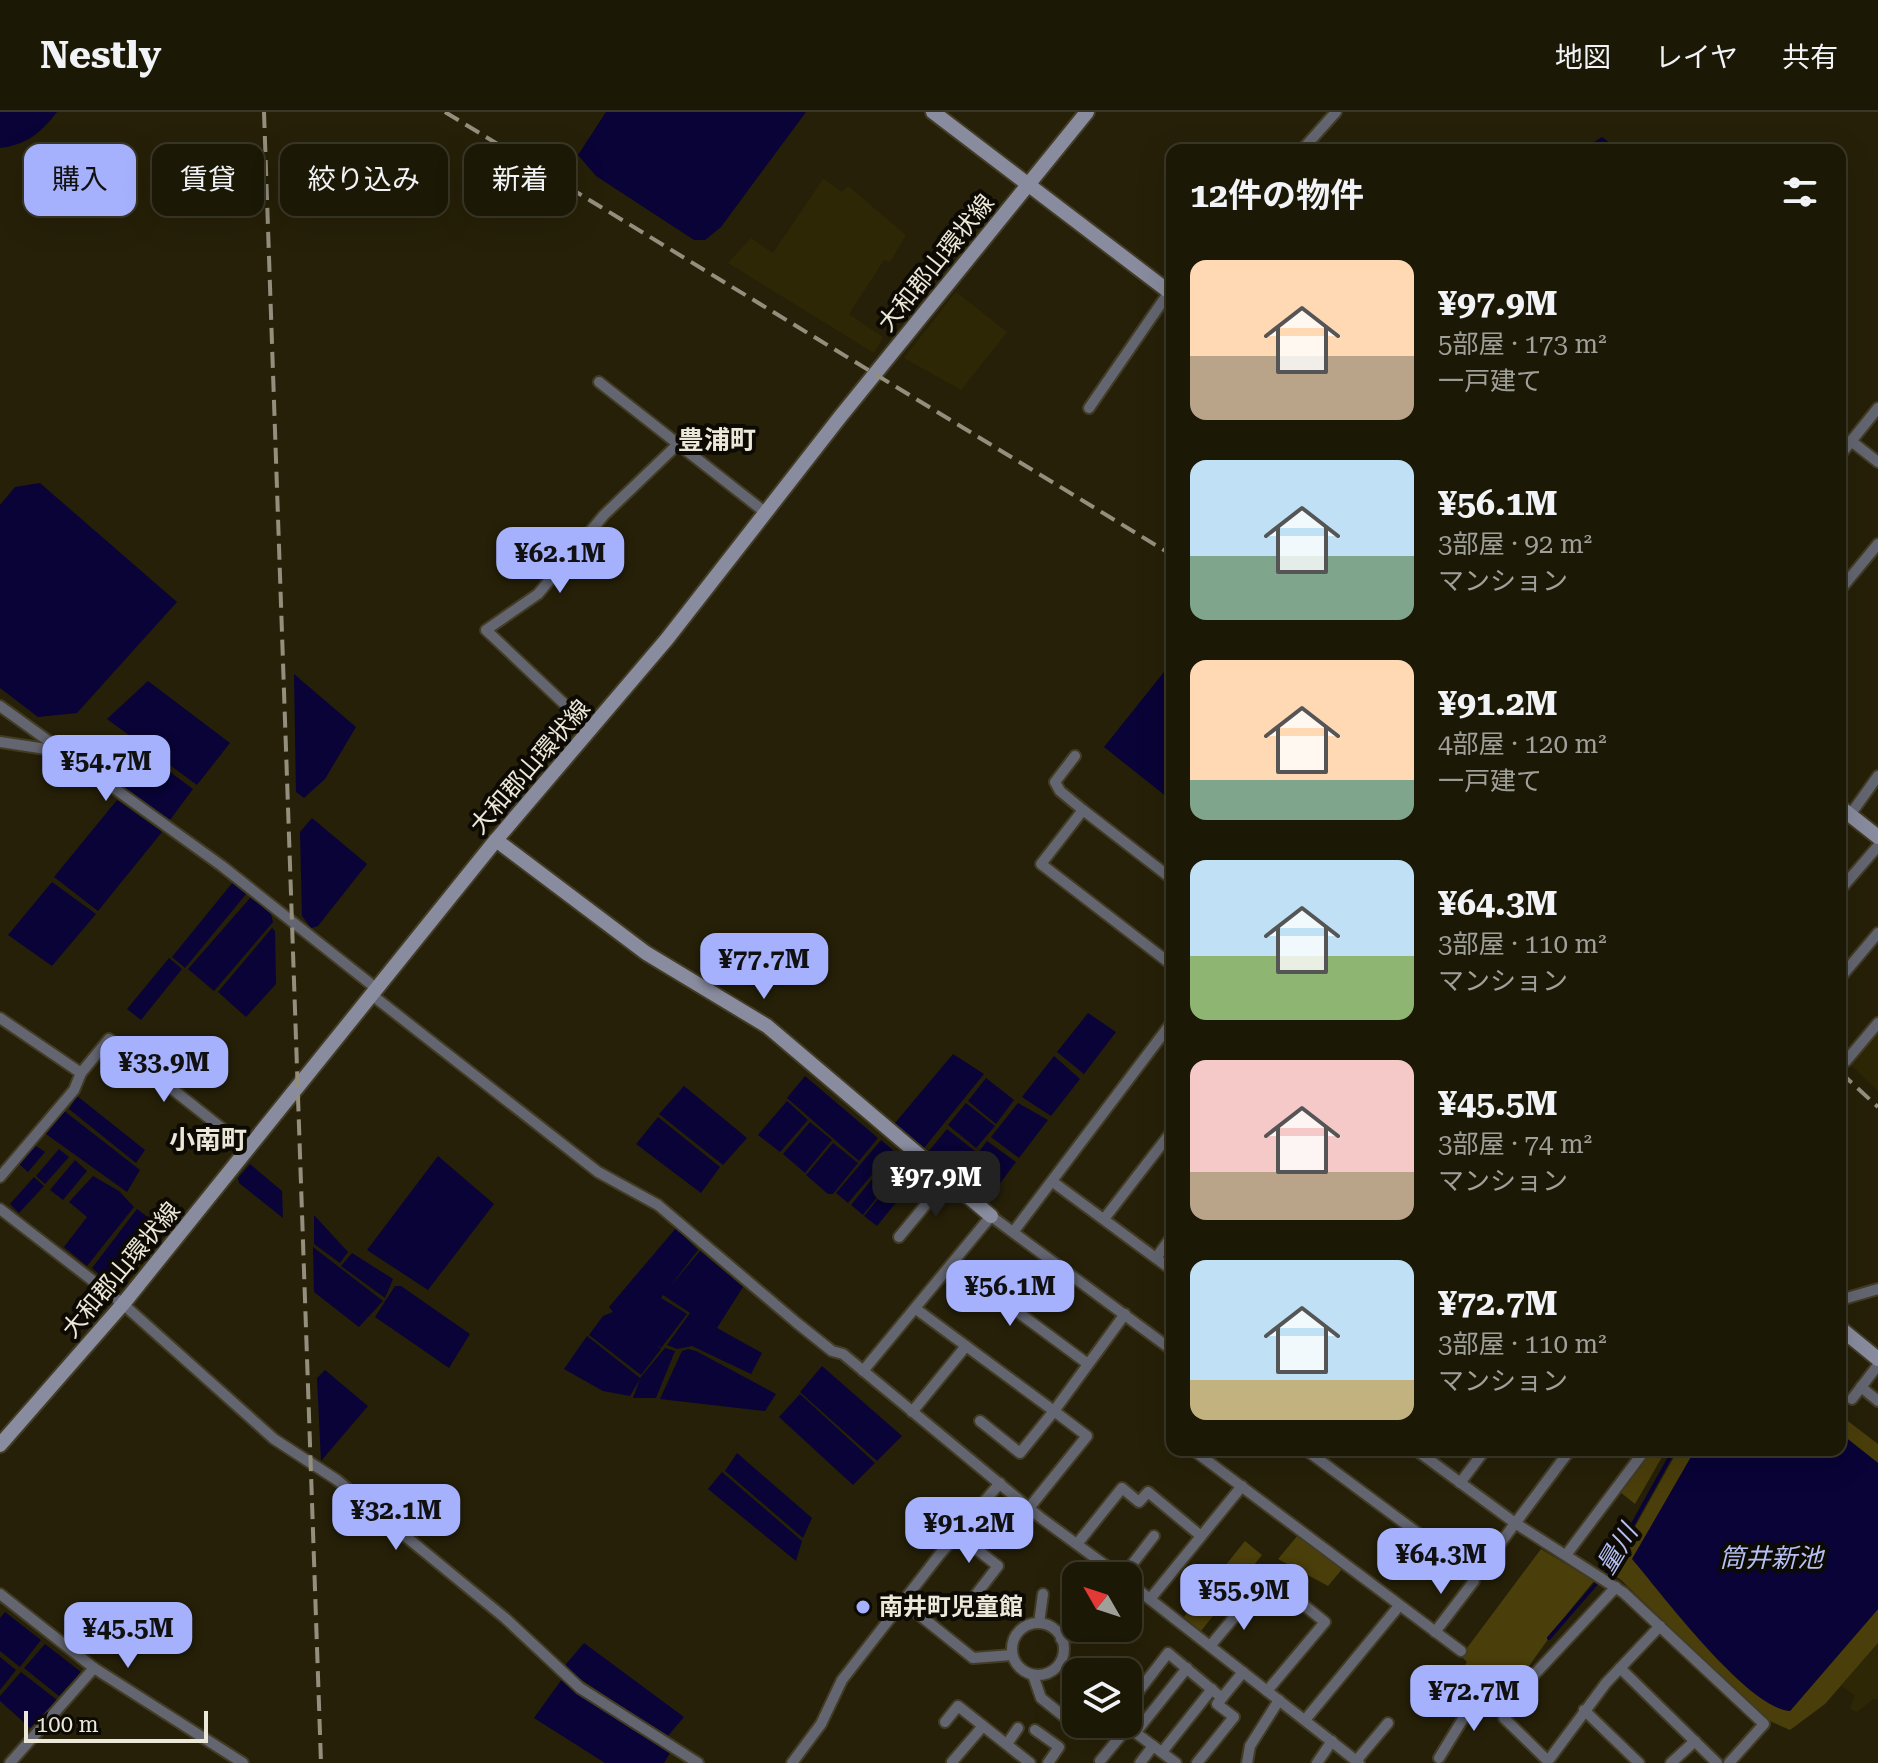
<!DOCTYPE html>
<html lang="ja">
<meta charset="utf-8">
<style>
body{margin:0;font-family:"Roboto Serif","Noto Sans JP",serif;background:#292514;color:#f1f3f6;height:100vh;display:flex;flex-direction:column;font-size:30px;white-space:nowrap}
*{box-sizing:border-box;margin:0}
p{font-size:26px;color:#a0a09b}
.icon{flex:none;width:44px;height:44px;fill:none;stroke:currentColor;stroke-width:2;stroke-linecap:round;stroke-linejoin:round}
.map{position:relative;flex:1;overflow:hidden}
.details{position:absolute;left:1166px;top:32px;width:680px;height:1312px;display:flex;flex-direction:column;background:#1c1806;border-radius:16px;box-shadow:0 8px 32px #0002,0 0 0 2px #3a3728}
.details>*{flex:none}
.banner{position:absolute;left:24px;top:32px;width:760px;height:72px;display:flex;gap:16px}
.needle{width:52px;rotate:309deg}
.buttons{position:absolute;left:1062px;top:1450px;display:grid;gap:16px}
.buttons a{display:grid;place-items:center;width:80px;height:80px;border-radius:16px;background:#1c1806;box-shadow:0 8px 32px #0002,0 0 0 2px #3a3728;font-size:40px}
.scale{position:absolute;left:24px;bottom:20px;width:184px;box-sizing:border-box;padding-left:8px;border:4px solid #ebe7d9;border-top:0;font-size:22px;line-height:28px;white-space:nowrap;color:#ebe7d9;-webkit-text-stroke:6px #0d0a03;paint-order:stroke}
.price{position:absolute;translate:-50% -68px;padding:0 18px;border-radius:16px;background:#a5b1fc;color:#111;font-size:26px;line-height:52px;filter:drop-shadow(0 2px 4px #0008)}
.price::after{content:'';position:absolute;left:50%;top:48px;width:24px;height:18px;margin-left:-12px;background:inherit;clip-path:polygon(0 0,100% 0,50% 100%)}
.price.on{background:#222;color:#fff}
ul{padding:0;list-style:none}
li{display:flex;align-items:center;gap:24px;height:200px;padding:0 24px}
li span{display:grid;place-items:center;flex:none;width:224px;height:160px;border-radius:16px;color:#555}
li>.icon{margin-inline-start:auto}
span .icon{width:96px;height:96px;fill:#fffc;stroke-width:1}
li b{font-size:34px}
h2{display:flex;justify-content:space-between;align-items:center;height:96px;padding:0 24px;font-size:34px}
.chip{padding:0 28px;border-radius:16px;background:#1c1806;box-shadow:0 8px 32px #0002,0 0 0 2px #3a3728;font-size:28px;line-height:72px}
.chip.on{background:#a5b1fc;color:#111}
header{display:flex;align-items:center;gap:48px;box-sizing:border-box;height:112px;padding:0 40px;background:#1c1806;border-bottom:2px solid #3a3728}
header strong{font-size:38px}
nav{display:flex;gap:44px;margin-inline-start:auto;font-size:28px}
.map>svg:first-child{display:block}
.built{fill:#2e2706}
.green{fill:#4a3e0a}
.water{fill:#090337}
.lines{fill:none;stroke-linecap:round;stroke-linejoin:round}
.stream{stroke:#090337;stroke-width:4}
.street-casing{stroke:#423c25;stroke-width:14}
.secondary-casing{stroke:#423c25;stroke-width:18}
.street{stroke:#636570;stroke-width:10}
.secondary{stroke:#888c9e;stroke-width:14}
.rail{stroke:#948f7d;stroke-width:4;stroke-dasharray:16 8;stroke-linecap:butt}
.poi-dot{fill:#a5b1fc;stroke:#0d0a03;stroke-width:3}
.labels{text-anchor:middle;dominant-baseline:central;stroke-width:8;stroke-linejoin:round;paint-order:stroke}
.street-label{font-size:24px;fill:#ebe7d9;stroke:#0d0a03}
.poi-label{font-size:24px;font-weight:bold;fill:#ebe7d9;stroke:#0d0a03;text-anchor:start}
.neighbourhood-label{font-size:26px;font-weight:bold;fill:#ebe7d9;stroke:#0d0a03}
.water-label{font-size:26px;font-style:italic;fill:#b5bff4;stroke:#0d0a03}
</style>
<header>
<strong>Nestly</strong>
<nav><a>地図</a><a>レイヤ</a><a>共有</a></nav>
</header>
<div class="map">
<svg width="1878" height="1651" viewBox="0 0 1878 1651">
<rect width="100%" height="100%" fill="#262008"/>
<!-- built -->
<g class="built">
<path d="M823 67 842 80 848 74 906 123 890 150 884 148 849 202 883 225 874 241 728 151 751 126 773 141Z"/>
<path d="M956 180 1007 220 961 278 904 246Z"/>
<path d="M1878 920V979L1851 953Z"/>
<path d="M1878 1531V1588L1873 1587 1857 1600 1850 1597 1855 1583 1841 1574Z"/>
</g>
<!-- green -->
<g class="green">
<path d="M1840 1303 1878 1332V1351L1840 1321Z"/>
<path d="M1651 1338H1666L1635 1392 1620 1380Z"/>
<path d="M1678 1338H1695L1633 1447C1663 1482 1747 1595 1790 1599L1878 1497V1531L1825 1592 1790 1618 1765 1607 1620 1467 1609 1461Z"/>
<path d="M1298 1423 1343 1456 1328 1474 1278 1447Z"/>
<path d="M1245 1429 1262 1443 1201 1519 1184 1505Z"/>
<path d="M1541 1437 1594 1469C1561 1508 1534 1546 1506 1588L1462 1557 1467 1550 1461 1544Z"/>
</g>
<!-- water -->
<g class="water">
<path d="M0 0H57C41 21 26 33 0 36Z"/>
<path d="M606 0H806L721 115 705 128H694L596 64 578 43Z"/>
<path d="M1602 25 1619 38H1582Z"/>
<path d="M40 371 177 490 77 601 38 605 0 576V393L15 375Z"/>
<path d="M1172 550V689L1104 635Z"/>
<path d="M294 562 356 615 325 667 304 686 296 680Z"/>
<path d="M148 569 230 631 197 673 107 607Z"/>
<path d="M123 625 193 677 170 708 97 657Z"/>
<path d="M117 688 162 720 98 799 54 765Z"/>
<path d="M312 706 367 752 318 814 311 816 302 804 300 720Z"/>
<path d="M52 770 96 802 52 854 8 823Z"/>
<path d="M233 770 247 781 185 856 172 845Z"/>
<path d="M251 785 271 802 273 810 214 879 188 857Z"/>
<path d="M272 816 275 819 276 872 246 905 218 880Z"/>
<path d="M169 846 182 857 141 908 127 897Z"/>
<path d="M1088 901 1116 920 1084 962 1057 940Z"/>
<path d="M953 942 984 962 924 1036 895 1011Z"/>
<path d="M1054 944 1080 967 1051 1004 1022 985Z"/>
<path d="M805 964 878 1026 859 1049 787 986Z"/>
<path d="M986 966 1014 988 996 1012 968 989Z"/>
<path d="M684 974 747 1026 723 1053 659 1002Z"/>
<path d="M77 984 145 1038 136 1051 69 997Z"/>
<path d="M787 989 808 1008 780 1040 758 1023Z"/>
<path d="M966 991 995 1014 976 1036 948 1013Z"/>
<path d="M1018 991 1048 1008 1019 1046 991 1025Z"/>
<path d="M63 998 140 1058 127 1080 46 1022Z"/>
<path d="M658 1005 720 1055 701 1081 636 1032Z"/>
<path d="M810 1010 832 1028 805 1061 783 1042Z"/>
<path d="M947 1017 975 1039 957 1063 928 1040Z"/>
<path d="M881 1028 893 1038 848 1091 836 1081Z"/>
<path d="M987 1029 1016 1050 987 1089 963 1070 966 1067 962 1063Z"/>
<path d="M833 1031 858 1051 833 1082H828L806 1063Z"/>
<path d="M36 1034 45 1040 28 1060 19 1052Z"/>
<path d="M59 1037 69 1045 45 1072 36 1064Z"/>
<path d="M894 1040 906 1049 863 1103 851 1093Z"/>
<path d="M438 1044 494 1092 428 1178 367 1138Z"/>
<path d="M75 1048 87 1059 63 1088 50 1078Z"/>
<path d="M908 1050 920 1061 877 1114 864 1104Z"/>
<path d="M250 1052 282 1079 283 1106 239 1071 238 1066Z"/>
<path d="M93 1064 119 1079 134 1095 87 1154 64 1135 87 1105 69 1090Z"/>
<path d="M34 1065 44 1074 19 1101 10 1092Z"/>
<path d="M137 1097 167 1119 117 1177 92 1156Z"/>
<path d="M314 1103 348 1140 340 1151 314 1132Z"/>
<path d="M676 1116 698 1138 669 1176 700 1139 743 1175 717 1216 762 1241 751 1262 692 1234 677 1237 667 1233 690 1201 663 1183 661 1186 687 1202 661 1236 656 1233 661 1237 641 1263 589 1223 603 1204 613 1200 609 1195Z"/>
<path d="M313 1135 383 1189 359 1215 314 1180Z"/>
<path d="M352 1141 393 1167 385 1186 341 1154Z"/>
<path d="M395 1174H401L470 1222 449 1256 375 1205Z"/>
<path d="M587 1224 640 1266 665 1236 675 1239 656 1286H633L640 1267 630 1284 603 1279 564 1257Z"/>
<path d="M688 1237 696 1239 776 1282 765 1299 660 1287 682 1239Z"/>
<path d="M822 1254 902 1324 877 1349 800 1280Z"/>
<path d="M325 1258 368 1294 321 1349 317 1266Z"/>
<path d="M800 1282 875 1351 853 1373 779 1305Z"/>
<path d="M1840 1321 1878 1351V1497L1790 1599C1747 1596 1662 1482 1632 1447L1695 1338H1840Z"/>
<path d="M737 1341 812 1406 803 1426 725 1359Z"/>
<path d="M722 1360 802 1429 796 1449 708 1377Z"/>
<path d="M5 1500 41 1528 20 1555 0 1539V1506Z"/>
<path d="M584 1531 684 1605 667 1625 567 1558 566 1552Z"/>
<path d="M45 1532 81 1560 59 1584 24 1556Z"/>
<path d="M0 1545 16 1558 0 1578Z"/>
<path d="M21 1560 57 1588 30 1616 0 1589V1584Z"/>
<path d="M562 1567 670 1641 664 1651H605L534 1606Z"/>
</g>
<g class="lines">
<!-- stream -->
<path class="stream" d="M1549 1526 1607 1459 1674 1338"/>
<!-- street casing -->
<g class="street-casing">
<g id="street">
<path d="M1302 38 1336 0"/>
<path d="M599 270 766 401"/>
<path d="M1089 296 1169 180"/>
<path d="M1851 329 1878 350"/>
<path d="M1840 343 1878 296"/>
<path d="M1840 478 1878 432"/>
<path d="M0 594 222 754 377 877"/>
<path d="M592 618 486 518 538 482 604 403 677 333"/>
<path d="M0 630 59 639"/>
<path d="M1075 644 1055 670 1060 679 1083 698"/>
<path d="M1850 703 1878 664"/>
<path d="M1172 767 1083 698 1041 752 1172 853"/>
<path d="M1840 778 1878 734"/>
<path d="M1840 866 1878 821"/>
<path d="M372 883 598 1060 658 1093 797 1211 832 1239 843 1242 1041 1406 1120 1464"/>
<path d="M0 906 81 961"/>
<path d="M1840 943 1846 949 1878 911"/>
<path d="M0 1065 74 978 81 961 109 927 248 1037"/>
<path d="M1053 1070 1172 1158"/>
<path d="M0 1097 123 1192 274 1327 337 1368 505 1506 580 1576 698 1651"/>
<path d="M1104 1107 1172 1019"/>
<path d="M1014 1119 1172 910"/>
<path d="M899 1125 947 1067"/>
<path d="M1156 1146 1172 1124"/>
<path d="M953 1152 1088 1252"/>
<path d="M1840 1188 1878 1177"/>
<path d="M916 1197 1054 1299 1020 1341 980 1309"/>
<path d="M863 1259 991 1104 1172 1238"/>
<path d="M1861 1275 1878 1289"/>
<path d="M1852 1287 1878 1253"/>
<path d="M912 1300 966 1234"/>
<path d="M1193 1338 1461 1539"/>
<path d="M1306 1338 1458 1451 1473 1457 1487 1449 1570 1338"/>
<path d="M1416 1338 1515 1411 1624 1481 1764 1612 1729 1651"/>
<path d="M1460 1371 1485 1338"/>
<path d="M1029 1396 1087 1324 1054 1299 1125 1202"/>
<path d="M957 1422 998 1454 974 1485"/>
<path d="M1077 1432 1122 1376 1139 1390 1148 1380 1201 1424"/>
<path d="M1566 1443 1645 1338"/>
<path d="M1123 1464 1154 1424"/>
<path d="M1128 1470 1359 1651"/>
<path d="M1616 1475 1533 1564 1522 1585 1504 1606 1548 1649 1606 1571 1660 1514"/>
<path d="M0 1482 94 1556 243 1651"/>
<path d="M1150 1487 1242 1374"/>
<path d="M902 1489 973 1546 1012 1543"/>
<path d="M1039 1511 1043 1482"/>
<circle cx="1038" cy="1537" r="26"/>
<path d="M1435 1520 1474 1469 1473 1457"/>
<path d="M1061 1527 1077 1523"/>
<path d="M1210 1534 1252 1484"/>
<path d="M1620 1556 1717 1651"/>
<path d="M1033 1563 1041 1586 1072 1611"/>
<path d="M1267 1579 1325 1510 1280 1474"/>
<path d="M1128 1593 1168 1541 1222 1586"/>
<path d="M1584 1598 1639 1651"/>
<path d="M1305 1608 1399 1494"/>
<path d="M945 1610 958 1594 1030 1651"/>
<path d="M1124 1612 1176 1651"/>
<path d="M1035 1618 1059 1635 1048 1651"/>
<path d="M1136 1620 1187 1556"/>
<path d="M1007 1632 1018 1616"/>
<path d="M1162 1640 1212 1577"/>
<path d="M1439 1646 1480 1579 1510 1599"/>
<path d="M1100 1649 1128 1615"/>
<path d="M1356 1649 1388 1611"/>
<path d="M952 1650 983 1614"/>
<path d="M10 1651 94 1556"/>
<path d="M792 1651 821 1612 842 1568 940 1442 1000 1371"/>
<path d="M1140 1651 1153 1634"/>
<path d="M1197 1651 1234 1605 1217 1592 1243 1560"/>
<path d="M1247 1651 1250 1634 1279 1588"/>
<path d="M1317 1651 1332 1629"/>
<path d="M1671 1651 1695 1629"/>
</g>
</g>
<!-- secondary casing -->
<g class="secondary-casing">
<g id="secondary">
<path d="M933 0 1172 182"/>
<path d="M1840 695 1878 725"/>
<path d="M496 728 646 841 767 914 991 1104"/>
<path d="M1840 1216 1878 1247"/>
<path d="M0 1333 123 1192 496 728 667 527 840 305 1087 0"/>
</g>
</g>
<!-- street -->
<use href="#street" class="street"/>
<!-- secondary -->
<use href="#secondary" class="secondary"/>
<!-- rail -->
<g class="rail">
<path d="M264 0 321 1651"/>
<path d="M445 0 1172 443"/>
<path d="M1840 960 1878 995"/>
</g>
</g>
<!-- markers -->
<circle class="poi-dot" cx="863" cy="1495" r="8"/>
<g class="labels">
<!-- street labels -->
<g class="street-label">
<text transform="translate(936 151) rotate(-51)">大和郡山環状線</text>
<text transform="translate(530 655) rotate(-49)">大和郡山環状線</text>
<text transform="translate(121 1158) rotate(-50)">大和郡山環状線</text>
</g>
<!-- poi labels -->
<g class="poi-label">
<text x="879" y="1495">南井町児童館</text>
</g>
<!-- neighbourhood labels -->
<g class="neighbourhood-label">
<text x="717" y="328">豊浦町</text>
<text x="208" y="1028">小南町</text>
</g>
<!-- water labels -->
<g class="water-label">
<text transform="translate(1617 1437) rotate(-59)">量川</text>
<text x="1771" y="1446">筒井新池</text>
</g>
</g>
</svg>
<div class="buttons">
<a><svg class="needle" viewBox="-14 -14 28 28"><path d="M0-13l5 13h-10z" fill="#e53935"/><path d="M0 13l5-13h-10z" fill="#a0a09b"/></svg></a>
<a><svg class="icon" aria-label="layers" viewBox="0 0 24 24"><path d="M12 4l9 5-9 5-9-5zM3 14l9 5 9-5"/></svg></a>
</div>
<div class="scale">100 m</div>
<b class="price" style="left:560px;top:483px">¥62.1M</b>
<b class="price" style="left:106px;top:691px">¥54.7M</b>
<b class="price" style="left:764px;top:889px">¥77.7M</b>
<b class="price" style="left:164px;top:992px">¥33.9M</b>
<b class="price on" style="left:936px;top:1107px">¥97.9M</b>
<b class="price" style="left:1010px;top:1216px">¥56.1M</b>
<b class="price" style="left:396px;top:1440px">¥32.1M</b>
<b class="price" style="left:969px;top:1453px">¥91.2M</b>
<b class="price" style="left:1441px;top:1484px">¥64.3M</b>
<b class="price" style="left:1244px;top:1520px">¥55.9M</b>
<b class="price" style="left:128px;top:1558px">¥45.5M</b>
<b class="price" style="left:1474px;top:1621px">¥72.7M</b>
<div class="banner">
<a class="chip on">購入</a>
<a class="chip">賃貸</a>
<a class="chip">絞り込み</a>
<a class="chip">新着</a>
</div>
<section class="details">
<h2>12件の物件<svg class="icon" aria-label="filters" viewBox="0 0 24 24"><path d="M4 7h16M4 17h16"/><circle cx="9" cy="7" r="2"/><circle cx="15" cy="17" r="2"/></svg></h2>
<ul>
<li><span style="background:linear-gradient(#ffd9b3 60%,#b9a48a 0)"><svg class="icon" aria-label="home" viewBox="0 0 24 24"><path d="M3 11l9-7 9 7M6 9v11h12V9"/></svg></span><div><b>¥97.9M</b><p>5部屋 · 173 m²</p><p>一戸建て</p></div></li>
<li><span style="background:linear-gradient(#bfe0f5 60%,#7fa58c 0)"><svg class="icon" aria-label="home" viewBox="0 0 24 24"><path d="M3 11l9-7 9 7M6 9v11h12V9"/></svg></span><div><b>¥56.1M</b><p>3部屋 · 92 m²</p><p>マンション</p></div></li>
<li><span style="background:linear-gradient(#ffd9b3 75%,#7fa58c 0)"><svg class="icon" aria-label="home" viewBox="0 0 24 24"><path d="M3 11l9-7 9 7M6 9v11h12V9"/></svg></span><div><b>¥91.2M</b><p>4部屋 · 120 m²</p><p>一戸建て</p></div></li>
<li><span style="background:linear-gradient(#bfe0f5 60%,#8fb573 0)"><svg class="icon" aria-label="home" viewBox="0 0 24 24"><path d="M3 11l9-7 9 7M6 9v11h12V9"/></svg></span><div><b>¥64.3M</b><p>3部屋 · 110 m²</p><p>マンション</p></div></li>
<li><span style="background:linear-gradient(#f6c9c9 70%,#b9a48a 0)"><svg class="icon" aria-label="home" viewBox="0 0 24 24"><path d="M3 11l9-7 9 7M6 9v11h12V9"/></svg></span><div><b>¥45.5M</b><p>3部屋 · 74 m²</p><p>マンション</p></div></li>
<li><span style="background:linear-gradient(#bfe0f5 75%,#c2b280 0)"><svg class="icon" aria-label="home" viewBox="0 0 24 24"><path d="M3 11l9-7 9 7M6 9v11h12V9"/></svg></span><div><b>¥72.7M</b><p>3部屋 · 110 m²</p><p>マンション</p></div></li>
</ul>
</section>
</div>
